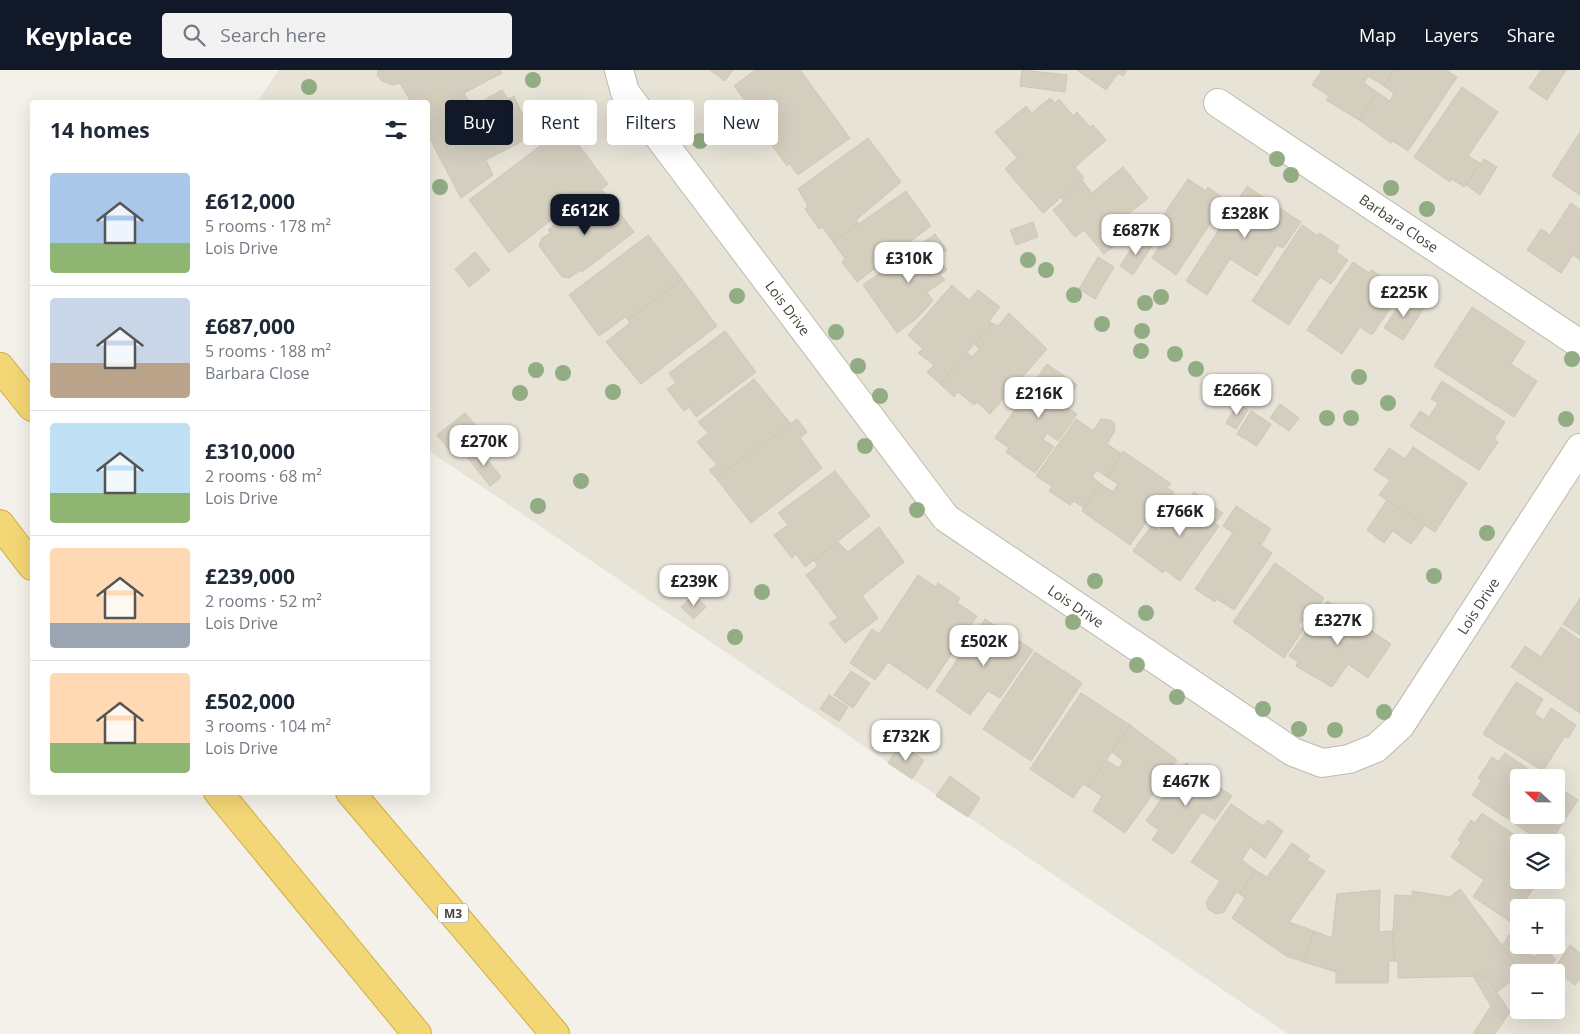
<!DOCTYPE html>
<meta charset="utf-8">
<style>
body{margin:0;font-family:"Open Sans",sans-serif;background:#f2f2f3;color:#1f2937;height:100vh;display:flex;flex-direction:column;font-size:19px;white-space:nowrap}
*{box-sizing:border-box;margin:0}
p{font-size:16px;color:#747a83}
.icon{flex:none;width:28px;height:28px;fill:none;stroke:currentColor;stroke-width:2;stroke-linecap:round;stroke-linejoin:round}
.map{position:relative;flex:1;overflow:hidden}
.sheet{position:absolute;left:30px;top:30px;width:400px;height:695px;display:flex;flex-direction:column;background:#fff;border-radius:5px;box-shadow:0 5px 20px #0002}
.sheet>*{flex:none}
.guide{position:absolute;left:445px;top:30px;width:475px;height:45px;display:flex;gap:10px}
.needle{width:32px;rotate:292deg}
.fabs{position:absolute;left:1510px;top:699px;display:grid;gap:10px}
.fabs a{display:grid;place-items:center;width:55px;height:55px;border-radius:5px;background:#fff;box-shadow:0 5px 20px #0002;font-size:25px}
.price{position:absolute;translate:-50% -42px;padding:0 11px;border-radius:10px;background:#fff;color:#222;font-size:16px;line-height:32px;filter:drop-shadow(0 1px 2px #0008)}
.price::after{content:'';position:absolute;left:50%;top:30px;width:15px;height:11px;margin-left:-8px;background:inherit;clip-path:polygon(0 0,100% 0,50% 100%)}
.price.active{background:#111827;color:#fff}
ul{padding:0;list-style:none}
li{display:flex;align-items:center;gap:15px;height:125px;padding:0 20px}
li+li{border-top:1px solid #e0e1e3}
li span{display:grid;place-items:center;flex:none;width:140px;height:100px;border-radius:5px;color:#555}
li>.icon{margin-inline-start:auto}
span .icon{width:60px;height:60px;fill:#fffc;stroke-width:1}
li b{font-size:21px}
h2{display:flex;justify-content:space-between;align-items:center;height:60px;padding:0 20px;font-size:21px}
.pill{padding:0 18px;border-radius:5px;background:#fff;box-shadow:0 5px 20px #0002;font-size:18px;line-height:45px}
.pill.active{background:#111827;color:#fff}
header{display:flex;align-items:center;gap:30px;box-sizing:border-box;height:70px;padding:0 25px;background:#111827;color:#fff}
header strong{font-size:24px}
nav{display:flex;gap:28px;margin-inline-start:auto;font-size:18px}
.search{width:350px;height:45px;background:#f2f2f3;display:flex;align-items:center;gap:12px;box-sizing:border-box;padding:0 18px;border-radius:5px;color:#747a83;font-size:19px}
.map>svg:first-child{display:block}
.residential{fill:#e7e3d7;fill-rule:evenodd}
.building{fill:#d4cebf;stroke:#cec7b3}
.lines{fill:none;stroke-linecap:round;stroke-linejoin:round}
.minor-casing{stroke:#bebaac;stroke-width:30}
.highway-casing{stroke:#d1ad45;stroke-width:30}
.minor{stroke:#fff;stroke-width:28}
.highway{stroke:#f3d675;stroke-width:28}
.tree{fill:#92ac83}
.labels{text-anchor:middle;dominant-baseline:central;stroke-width:5;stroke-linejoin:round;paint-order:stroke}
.shield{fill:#fff;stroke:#7e7b74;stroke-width:1}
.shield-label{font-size:12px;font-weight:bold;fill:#464238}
.street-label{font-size:14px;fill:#464238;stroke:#fff}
</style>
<header>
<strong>Keyplace</strong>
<div class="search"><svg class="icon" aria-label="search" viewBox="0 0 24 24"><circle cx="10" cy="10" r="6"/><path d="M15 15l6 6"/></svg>Search here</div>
<nav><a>Map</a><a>Layers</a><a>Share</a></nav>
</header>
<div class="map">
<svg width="1580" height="964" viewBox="0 0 1580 964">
<rect width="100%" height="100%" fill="#f3f1e9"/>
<!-- residential -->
<path class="residential" d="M279 0H1580V964H1288L428 380V32H257ZM1519 708H1556V745H1519ZM1519 772H1556V810H1519ZM1519 838H1556V875H1519ZM1519 902H1556V940H1519Z"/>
<!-- building -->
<g class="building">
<path d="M378 0H500L502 3 464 23 472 37 502 20 508 29 514 26 532 66 486 90 493 105 461 128 428 65V32H411L400 13 393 15 382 11 377 5Z"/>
<path d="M710 0H733L725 11Z"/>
<path d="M755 0H800L850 68 798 105 789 93 787 96 741 33 745 31 734 16Z"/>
<path d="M1022 0 1067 5 1065 22 1020 16Z"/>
<path d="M1077 0H1127L1123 6 1118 3 1106 20Z"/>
<path d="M1322 0H1394L1384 16 1368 6 1364 13 1377 22 1359 50 1326 30 1329 26 1312 15Z"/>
<path d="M1394 0H1446L1457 7 1408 81 1393 71 1391 73 1359 50 1377 22 1390 31 1394 23 1384 16Z"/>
<path d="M1541 0H1566L1547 30 1529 18Z"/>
<path d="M1462 17 1498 42 1468 86 1480 93 1464 117 1452 109 1450 112 1414 87Z"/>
<path d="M1050 28 1055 33 1059 29 1073 46 1077 42 1090 57 1093 55 1106 70 1075 97 1084 108 1043 143 1005 99 1017 88 995 62 1026 36 1032 43Z"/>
<path d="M565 57 608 114 579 137 566 122 557 129 565 139 509 183 469 130Z"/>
<path d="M1580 62V125L1552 106Z"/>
<path d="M868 68 901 112 856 150 859 155 833 172 822 157 819 159 805 139 808 136 798 119Z"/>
<path d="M1484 89 1497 97 1480 125 1466 115Z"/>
<path d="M1123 97 1148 128 1128 144 1138 156 1104 184 1084 160 1075 167 1053 140 1064 131 1061 127 1082 110 1092 123Z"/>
<path d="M1188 109 1206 121 1208 117 1226 130 1176 205 1152 188 1163 171 1151 163Z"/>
<path d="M1247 116 1301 152 1283 178 1277 175 1257 206 1230 189 1207 225 1186 211Z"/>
<path d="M602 120 634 162 582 202 580 200 569 208 562 207 539 176 542 168 551 163 548 160 572 141 579 151 585 145 579 137Z"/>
<path d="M906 121 931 156 857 212 842 192 845 189 833 172Z"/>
<path d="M1571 133 1580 140V190L1573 185 1561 203 1527 180 1541 159 1550 165Z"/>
<path d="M1033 152 1038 167 1016 175 1010 160Z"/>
<path d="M1302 155 1318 166 1319 163 1339 176 1336 182 1348 190 1331 214 1320 207 1289 255 1252 231Z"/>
<path d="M935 164 947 180 938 187 947 200 940 205 945 210 927 222 933 231 916 249 897 263 863 215Z"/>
<path d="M648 165 682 209 628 250 625 247 599 266 569 225Z"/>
<path d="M1138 168 1151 177 1133 205 1120 196Z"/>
<path d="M475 182 490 200 469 217 455 199Z"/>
<path d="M1098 187 1114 197 1095 229 1079 219Z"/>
<path d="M1353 192 1369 203 1371 200 1389 212 1388 215 1400 224 1372 265 1360 257 1342 284 1307 260Z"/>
<path d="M682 209 717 256 641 314 606 272 630 253 628 250Z"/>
<path d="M952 215 969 230 978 220 1000 237 989 251 992 253 940 314 927 302 934 295 918 283 923 279 908 265Z"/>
<path d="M1405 226 1424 238 1403 270 1384 258Z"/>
<path d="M1472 237 1525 272 1511 294 1537 311 1514 347 1434 296Z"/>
<path d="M1009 243 1047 279 990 344 977 332 974 335 958 322 954 327 940 314 968 283 972 287 979 279 975 274 992 253 998 256Z"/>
<path d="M725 261 756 302 696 347 689 337 684 341 667 319 676 313 669 303Z"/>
<path d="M1047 294 1077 315 1063 335 1077 344 1058 371 1047 363 1043 369 1054 377 1035 403 1006 382 1009 378 995 368Z"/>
<path d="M1241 308 1259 320 1250 332 1233 320Z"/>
<path d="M754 309 791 354 716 408 709 400 717 395 697 372 708 363 698 352Z"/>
<path d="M1442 311 1505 352 1494 369 1498 372 1479 400 1410 356 1420 341 1429 347 1438 333 1431 329Z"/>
<path d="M1238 333 1248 340 1236 359 1226 353Z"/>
<path d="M1280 334 1299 348 1289 361 1270 348Z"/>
<path d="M1251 341 1271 354 1257 376 1237 364Z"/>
<path d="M465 343 480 361 452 383 437 365Z"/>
<path d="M797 349 807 362 800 368 822 398 751 453 716 408Z"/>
<path d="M1076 349 1093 361 1101 349 1110 350 1114 353 1115 361 1107 374 1122 384 1107 407 1097 400 1092 407 1101 414 1084 438 1074 431 1070 435 1049 421 1052 416 1036 406Z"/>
<path d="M1413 377 1467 413 1435 462 1379 425 1390 410 1374 400 1389 378 1405 389Z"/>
<path d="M478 378 501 407 490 416 467 387Z"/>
<path d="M1123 381 1171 414 1167 418 1174 422 1155 449 1150 446 1130 475 1082 441 1101 414 1113 422 1118 414 1107 407Z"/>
<path d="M835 401 870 446 805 497 796 484 792 488 774 465 788 455 778 443Z"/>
<path d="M1194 422 1223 443 1215 453 1219 456 1180 511 1165 500 1163 503 1133 481 1152 455 1160 461 1182 430 1186 433Z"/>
<path d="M1387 430 1425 455 1411 474 1393 461 1384 473 1367 460Z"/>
<path d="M1236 436 1271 459 1261 475 1272 483 1234 540 1217 529 1215 532 1195 519 1233 463 1223 456Z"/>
<path d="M879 457 904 492 862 526 878 548 845 573 829 553 838 548 806 505 818 496 814 490 838 472 848 482Z"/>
<path d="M1275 493 1324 528 1307 552 1303 549 1298 556 1303 560 1284 588 1233 552Z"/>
<path d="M918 505 936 517 938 513 960 528 957 533 977 546 928 619 888 592 875 610 850 593 872 559 879 564Z"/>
<path d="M694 524 706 537 694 549 681 537Z"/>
<path d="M1580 528V565L1563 554Z"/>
<path d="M1327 531 1391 574 1368 608 1348 594 1332 617 1296 596 1298 592 1289 586Z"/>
<path d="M985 549 1033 580 1000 628 988 621 970 645 936 621Z"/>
<path d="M1561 557 1580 570V643L1511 597 1525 576 1541 587Z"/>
<path d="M1035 582 1082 613 1031 691 983 659Z"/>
<path d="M851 601 870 613 853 638 834 625Z"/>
<path d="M1516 612 1543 629 1534 644 1544 650 1551 638 1576 655 1568 668 1565 666 1543 701 1483 664Z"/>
<path d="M1081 623 1130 655 1088 717 1083 714 1073 728 1030 699Z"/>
<path d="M829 625 848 637 839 651 820 639Z"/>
<path d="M1130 655 1177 690 1125 763 1093 741 1102 726 1088 717 1106 690 1119 698 1123 691 1112 682Z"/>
<path d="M900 674 924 690 912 709 888 693Z"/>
<path d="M1505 683 1531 701 1526 708H1519V745H1556V716L1578 730 1550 772H1542L1472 725 1481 711 1478 708 1492 687 1498 692Z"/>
<path d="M1186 693 1232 726 1215 750 1202 742 1173 784 1152 770 1159 760 1146 751Z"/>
<path d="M950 706 980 728 968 747 936 726Z"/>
<path d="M1231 734 1263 756 1268 750 1283 761 1265 788 1250 777 1242 790 1255 800 1240 824 1236 822 1224 842 1216 844 1208 839 1206 832 1220 811 1191 792Z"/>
<path d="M1482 743 1525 772H1519V810H1539L1511 852 1473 827 1484 810 1451 787 1461 772 1458 770 1471 750 1475 753Z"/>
<path d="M1292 773 1310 786 1307 790 1325 801 1289 852 1314 861 1304 892 1286 886 1232 848 1245 828 1240 824 1255 800 1267 807Z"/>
<path d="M1460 819 1522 902 1497 922 1486 906 1398 908V892L1394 891 1393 861 1395 825 1413 826 1412 821 1450 827Z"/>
<path d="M1380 820 1379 862 1393 861 1394 891H1389L1388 913H1336V902L1304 892 1314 861 1332 868 1337 824Z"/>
<path d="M1509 865 1534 887 1546 879 1556 890 1543 902H1522L1502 876Z"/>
<path d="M1570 875 1580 883V909L1575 915 1554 899Z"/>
<path d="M1473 906H1486L1510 942 1495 964H1473L1491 936Z"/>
</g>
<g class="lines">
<!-- minor casing -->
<g class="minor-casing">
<g id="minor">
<path d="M619 0 625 22 946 448 1293 682 1322 693 1349 689 1376 678 1400 656 1580 378"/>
<path d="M1218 33 1580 274"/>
</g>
</g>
<!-- highway casing -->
<g class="highway-casing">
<g id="highway">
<path d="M0 297 32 337"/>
<path d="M0 454 32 496"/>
<path d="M218 722 417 964"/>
<path d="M350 722 555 964"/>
</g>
</g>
<!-- minor -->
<use href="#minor" class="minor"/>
<!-- highway -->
<use href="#highway" class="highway"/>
</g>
<!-- trees -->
<g class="tree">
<circle cx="533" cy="10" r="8"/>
<circle cx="309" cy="17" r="8"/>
<circle cx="700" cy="71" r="8"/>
<circle cx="1277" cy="89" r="8"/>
<circle cx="1291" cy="105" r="8"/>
<circle cx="440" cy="117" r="8"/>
<circle cx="1391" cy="118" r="8"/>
<circle cx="1427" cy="139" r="8"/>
<circle cx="1028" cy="190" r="8"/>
<circle cx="1046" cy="200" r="8"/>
<circle cx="1074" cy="225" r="8"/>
<circle cx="737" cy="226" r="8"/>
<circle cx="1161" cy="227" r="8"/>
<circle cx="1145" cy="233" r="8"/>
<circle cx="1102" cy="254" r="8"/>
<circle cx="1142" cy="261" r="8"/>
<circle cx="836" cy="262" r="8"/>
<circle cx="1141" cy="281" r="8"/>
<circle cx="1175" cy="284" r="8"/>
<circle cx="1572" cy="289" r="8"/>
<circle cx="858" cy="296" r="8"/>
<circle cx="1196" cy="299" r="8"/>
<circle cx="536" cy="300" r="8"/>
<circle cx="563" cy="303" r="8"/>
<circle cx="1359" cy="307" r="8"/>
<circle cx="613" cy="322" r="8"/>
<circle cx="520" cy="323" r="8"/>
<circle cx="880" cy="326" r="8"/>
<circle cx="1388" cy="333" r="8"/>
<circle cx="1327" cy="348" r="8"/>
<circle cx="1351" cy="348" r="8"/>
<circle cx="1566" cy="349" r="8"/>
<circle cx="865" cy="376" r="8"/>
<circle cx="581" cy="411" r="8"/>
<circle cx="538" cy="436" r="8"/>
<circle cx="917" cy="440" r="8"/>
<circle cx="1487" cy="463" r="8"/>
<circle cx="1434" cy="506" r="8"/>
<circle cx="1095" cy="511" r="8"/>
<circle cx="762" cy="522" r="8"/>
<circle cx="1146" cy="543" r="8"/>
<circle cx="1073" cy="552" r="8"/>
<circle cx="735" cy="567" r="8"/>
<circle cx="1137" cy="595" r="8"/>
<circle cx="1177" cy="627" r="8"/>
<circle cx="1263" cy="639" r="8"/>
<circle cx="1384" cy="642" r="8"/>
<circle cx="1299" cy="659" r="8"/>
<circle cx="1335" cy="660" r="8"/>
</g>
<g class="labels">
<!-- shield labels -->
<rect class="shield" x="438" y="833.5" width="30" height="19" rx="4"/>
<g class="shield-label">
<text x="453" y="843">M3</text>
</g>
<!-- street labels -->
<g class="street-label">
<text transform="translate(1399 153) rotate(34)">Barbara Close</text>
<text transform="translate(788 238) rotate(53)">Lois Drive</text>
<text transform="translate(1076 536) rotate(34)">Lois Drive</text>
<text transform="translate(1478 536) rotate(-57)">Lois Drive</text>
</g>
</g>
</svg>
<div class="fabs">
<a><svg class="needle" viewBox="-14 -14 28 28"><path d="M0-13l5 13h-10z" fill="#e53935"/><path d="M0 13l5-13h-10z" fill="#747a83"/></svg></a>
<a><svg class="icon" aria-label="layers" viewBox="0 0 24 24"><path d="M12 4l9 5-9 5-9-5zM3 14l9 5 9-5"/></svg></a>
<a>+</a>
<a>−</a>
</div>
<b class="price active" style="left:585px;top:166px">£612K</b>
<b class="price" style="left:1245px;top:169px">£328K</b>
<b class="price" style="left:1136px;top:186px">£687K</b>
<b class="price" style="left:909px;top:214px">£310K</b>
<b class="price" style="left:1404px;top:248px">£225K</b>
<b class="price" style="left:1237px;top:346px">£266K</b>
<b class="price" style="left:1039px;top:349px">£216K</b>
<b class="price" style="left:484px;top:397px">£270K</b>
<b class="price" style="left:1180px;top:467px">£766K</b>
<b class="price" style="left:694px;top:537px">£239K</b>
<b class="price" style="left:1338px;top:576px">£327K</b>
<b class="price" style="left:984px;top:597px">£502K</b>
<b class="price" style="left:906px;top:692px">£732K</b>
<b class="price" style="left:1186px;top:737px">£467K</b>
<div class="guide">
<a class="pill active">Buy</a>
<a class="pill">Rent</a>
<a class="pill">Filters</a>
<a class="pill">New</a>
</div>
<section class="sheet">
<h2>14 homes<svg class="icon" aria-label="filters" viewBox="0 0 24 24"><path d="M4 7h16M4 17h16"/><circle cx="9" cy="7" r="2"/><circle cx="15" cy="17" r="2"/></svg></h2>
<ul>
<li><span style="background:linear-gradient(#a9c7e8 70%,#8fb573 0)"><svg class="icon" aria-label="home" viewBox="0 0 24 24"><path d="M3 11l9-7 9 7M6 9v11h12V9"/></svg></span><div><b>£612,000</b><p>5 rooms · 178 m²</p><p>Lois Drive</p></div></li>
<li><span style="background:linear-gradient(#c9d6e8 65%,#b9a48a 0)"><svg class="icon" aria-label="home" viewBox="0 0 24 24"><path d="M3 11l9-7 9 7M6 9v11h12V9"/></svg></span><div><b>£687,000</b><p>5 rooms · 188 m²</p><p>Barbara Close</p></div></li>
<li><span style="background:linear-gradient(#bfe0f5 70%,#8fb573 0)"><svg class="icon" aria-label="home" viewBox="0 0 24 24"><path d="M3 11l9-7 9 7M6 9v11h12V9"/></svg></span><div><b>£310,000</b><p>2 rooms · 68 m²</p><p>Lois Drive</p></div></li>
<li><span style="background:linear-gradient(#ffd9b3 75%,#9aa5b1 0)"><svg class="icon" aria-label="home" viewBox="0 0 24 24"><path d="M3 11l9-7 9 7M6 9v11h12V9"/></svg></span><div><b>£239,000</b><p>2 rooms · 52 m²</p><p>Lois Drive</p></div></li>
<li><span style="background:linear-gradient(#ffd9b3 70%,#8fb573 0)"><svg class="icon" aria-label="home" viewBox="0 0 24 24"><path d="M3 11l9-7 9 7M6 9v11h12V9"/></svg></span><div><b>£502,000</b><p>3 rooms · 104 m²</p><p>Lois Drive</p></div></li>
</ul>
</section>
</div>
